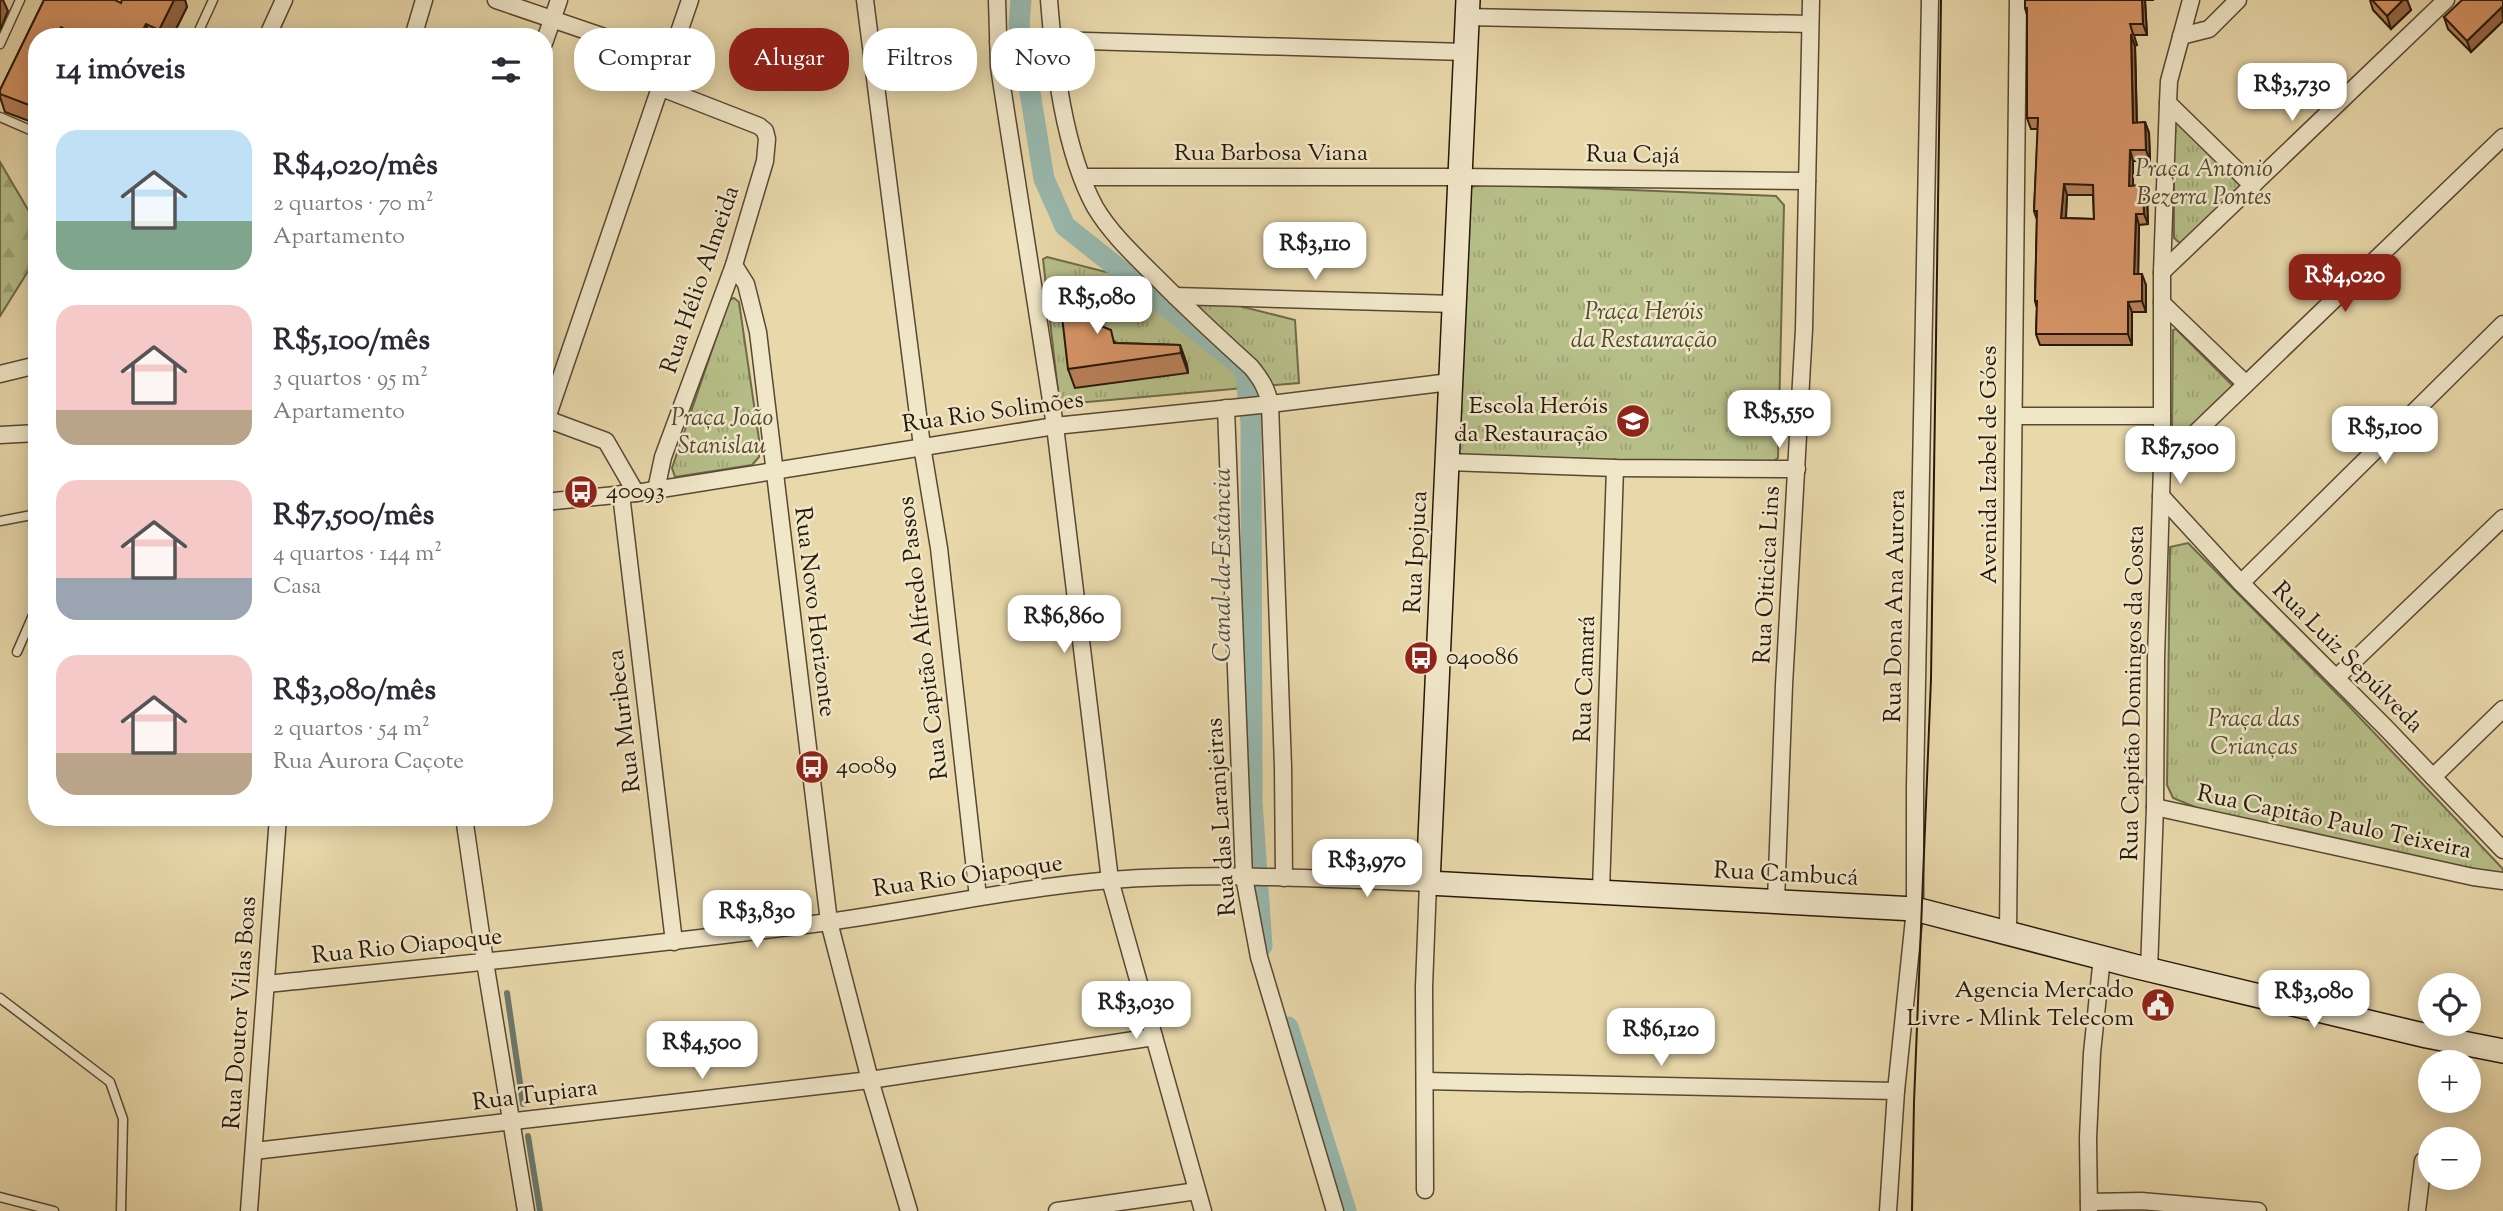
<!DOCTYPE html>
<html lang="pt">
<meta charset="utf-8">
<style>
body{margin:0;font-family:"Sorts Mill Goudy",serif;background:#f7f7f7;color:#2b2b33;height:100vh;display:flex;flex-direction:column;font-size:26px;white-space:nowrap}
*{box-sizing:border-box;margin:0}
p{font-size:23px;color:#7c7c81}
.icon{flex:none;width:38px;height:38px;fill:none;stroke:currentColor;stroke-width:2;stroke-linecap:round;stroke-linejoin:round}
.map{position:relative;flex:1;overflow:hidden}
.details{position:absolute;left:28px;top:28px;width:525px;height:798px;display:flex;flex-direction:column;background:#fff;border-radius:28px;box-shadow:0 4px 18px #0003}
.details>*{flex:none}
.guide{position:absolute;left:574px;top:28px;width:665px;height:63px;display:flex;gap:14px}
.fabs{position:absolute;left:2418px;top:973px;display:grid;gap:14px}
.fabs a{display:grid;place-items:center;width:63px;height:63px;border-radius:50%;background:#fff;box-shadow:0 4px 18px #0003;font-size:35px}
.price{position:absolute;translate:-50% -60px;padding:0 16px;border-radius:14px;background:#fff;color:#222;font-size:23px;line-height:46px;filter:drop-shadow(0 2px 4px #0008)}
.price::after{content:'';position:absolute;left:50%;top:42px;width:21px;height:16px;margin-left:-10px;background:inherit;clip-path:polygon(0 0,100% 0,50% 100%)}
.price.current{background:#8f2418;color:#fff}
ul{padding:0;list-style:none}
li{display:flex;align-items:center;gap:21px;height:175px;padding:0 28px}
li span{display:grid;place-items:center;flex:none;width:196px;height:140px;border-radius:21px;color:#555}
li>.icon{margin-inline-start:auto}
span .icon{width:84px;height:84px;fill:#fffc;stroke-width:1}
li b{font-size:30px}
h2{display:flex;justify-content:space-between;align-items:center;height:84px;padding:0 28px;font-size:30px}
.tag{padding:0 24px;border-radius:28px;background:#fff;box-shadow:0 4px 18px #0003;font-size:24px;line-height:63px}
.tag.current{background:#8f2418;color:#fff}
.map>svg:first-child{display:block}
.forest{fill:url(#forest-firs);stroke:#6e6b49;stroke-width:2}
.park{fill:url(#park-tufts);stroke:#6e6b49;stroke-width:2}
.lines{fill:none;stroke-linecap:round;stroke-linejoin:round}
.stream{stroke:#6b796d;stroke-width:6}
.canal{stroke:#98b9af;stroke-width:21}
.lane-casing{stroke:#574832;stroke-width:11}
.street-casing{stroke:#574832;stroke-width:19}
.secondary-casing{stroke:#27180a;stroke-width:26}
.lane{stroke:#f0e6c8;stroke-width:8}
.street{stroke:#f0e6c8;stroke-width:16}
.secondary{stroke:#f0e6c8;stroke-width:23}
.tram{stroke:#27180a;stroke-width:2}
.wall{fill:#b87f58;stroke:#27180a;stroke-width:2;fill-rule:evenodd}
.shaded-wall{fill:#966847;stroke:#27180a;stroke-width:2}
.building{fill:#d69466;stroke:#27180a;stroke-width:2;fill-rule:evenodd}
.labels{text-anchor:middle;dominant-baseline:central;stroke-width:5;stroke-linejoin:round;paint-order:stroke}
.street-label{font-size:24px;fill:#27180a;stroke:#f0e6c8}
.park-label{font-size:24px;font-style:italic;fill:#524a30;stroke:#f0e6c8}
.poi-label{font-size:24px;fill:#27180a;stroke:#f0e6c8;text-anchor:start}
.water-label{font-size:26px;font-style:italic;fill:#4f5044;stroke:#f0e6c8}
</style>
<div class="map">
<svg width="2503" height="1211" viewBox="0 0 2503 1211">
<defs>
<pattern id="forest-firs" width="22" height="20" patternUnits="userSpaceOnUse" patternTransform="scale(1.75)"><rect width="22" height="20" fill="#b6be88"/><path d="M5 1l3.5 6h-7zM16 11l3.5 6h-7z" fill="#9ca374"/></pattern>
<pattern id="park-tufts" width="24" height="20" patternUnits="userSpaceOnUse" patternTransform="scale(1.75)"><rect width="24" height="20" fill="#b6be88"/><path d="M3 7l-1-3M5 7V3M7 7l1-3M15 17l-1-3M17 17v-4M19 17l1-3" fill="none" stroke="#9ca374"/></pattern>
</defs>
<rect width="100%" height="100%" fill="#e8d8aa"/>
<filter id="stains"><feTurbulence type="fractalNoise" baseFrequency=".00286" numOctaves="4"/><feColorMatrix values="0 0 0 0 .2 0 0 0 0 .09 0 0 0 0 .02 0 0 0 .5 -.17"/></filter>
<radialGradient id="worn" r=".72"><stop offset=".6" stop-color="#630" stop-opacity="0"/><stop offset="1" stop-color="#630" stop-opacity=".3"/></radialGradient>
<!-- forest -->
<path class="forest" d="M0 162 37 225V257L0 316Z"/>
<!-- park -->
<g class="park">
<path d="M2174 113 2247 184 2181 244 2174 238Z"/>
<path d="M1486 184 1776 196 1784 205 1778 458 1766 466 1471 460 1458 454 1466 188Z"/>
<path d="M1047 257 1295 320 1299 383 1065 404 1059 400 1043 259Z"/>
<path d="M734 298 739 302 760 446 759 457 752 465 675 477 672 468 729 300Z"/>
<path d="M2176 329 2234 387 2183 436 2176 438 2172 432 2173 330Z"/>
<path d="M2188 543 2346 703 2503 869V876L2236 819 2195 807 2173 798 2167 785 2170 547Z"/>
</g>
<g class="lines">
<!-- stream -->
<g class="stream">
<path d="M507 993 523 1104"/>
<path d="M528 1136 540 1211"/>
</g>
<!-- canal -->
<g class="canal">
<path d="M1021 0 1019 25 1044 179 1065 226 1245 369 1251 422 1252 801 1262 946"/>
<path d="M1288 1027 1346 1211"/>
</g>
<!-- lane casing -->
<g class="lane-casing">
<g id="lane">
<path d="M196 37 213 0"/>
<path d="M0 44 20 0"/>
<path d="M0 117 37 133"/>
<path d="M0 521 37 514"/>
<path d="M17 652 37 606"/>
<path d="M0 998 110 1082 123 1119 121 1211"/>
<path d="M0 1197 54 1211"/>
</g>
</g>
<!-- street casing -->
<g class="street-casing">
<g id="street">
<path d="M496 0 669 59"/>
<path d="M865 0 922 446 939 548 978 897"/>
<path d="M997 0 999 67 1055 426 1110 880 1203 1211"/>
<path d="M1049 0C1054 64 1064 150 1095 207 1111 234 1136 257 1158 279 1188 309 1219 338 1251 367 1261 379 1267 389 1270 404L1283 767 1284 878"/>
<path d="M1467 17 1810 24"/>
<path d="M2181 36 2209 29 2238 0"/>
<path d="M267 37 284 0"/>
<path d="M413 37 424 0"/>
<path d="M998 42 1052 40 1465 52"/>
<path d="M544 43 559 0"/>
<path d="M2168 103 2253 186"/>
<path d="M1082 177H1459L1807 181"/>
<path d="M734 265 746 284 758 332 829 922 870 1080 909 1211"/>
<path d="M2162 272 2446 0"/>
<path d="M1175 296 1455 304"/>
<path d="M2162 303 2246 384"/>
<path d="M0 374 37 365"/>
<path d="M1226 408 1244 877 1259 957 1335 1211"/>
<path d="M2015 416H2162"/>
<path d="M544 418 606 441 636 493"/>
<path d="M547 418 690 0"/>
<path d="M0 435 37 433"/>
<path d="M1447 462 1615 468 1797 469"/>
<path d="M2162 465 2503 137"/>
<path d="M656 490 663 457 734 265 765 161 767 139 765 131 759 126 659 87"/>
<path d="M621 494 674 942"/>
<path d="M2161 496 2241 583 2385 727 2503 850"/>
<path d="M544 502 636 493 1055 426 1270 404 1450 382"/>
<path d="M2241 583 2503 324"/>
<path d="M2336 678 2503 518"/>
<path d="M2433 777 2503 709"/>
<path d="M2155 807 2473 877 2503 881"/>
<path d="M464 817 485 962 526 1211"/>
<path d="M1601 891 1615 468"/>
<path d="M1776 901 1784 685 1804 329 1811 0"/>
<path d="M2008 931 2018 0"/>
<path d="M2149 970 2155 807 2156 659 2162 465V272L2168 103 2169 81 2191 0"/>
<path d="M267 984C452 965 637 947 821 923 918 910 1014 888 1111 880 1216 872 1322 879 1428 883L1424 987 1425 1190"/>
<path d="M1425 1081 1896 1091"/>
<path d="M254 1151 870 1080 1154 1037"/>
<path d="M2089 1202 2141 1201 2258 1211"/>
<path d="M249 1211 278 817"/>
<path d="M1057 1211 1197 1191"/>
<path d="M1888 1211 1896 1091 1915 909V787L1930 0"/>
<path d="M2089 1211 2088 1138 2092 1053 2102 957"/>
<path d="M2417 1211 2423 1161"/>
</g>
</g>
<!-- secondary casing -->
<g class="secondary-casing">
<path id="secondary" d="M1468 0 1428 883 1915 909 2134 966 2427 1036 2503 1051"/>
</g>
<!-- lane -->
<use href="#lane" class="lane"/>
<!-- street -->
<use href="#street" class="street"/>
<!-- secondary -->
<use href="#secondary" class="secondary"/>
<!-- tram -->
<path class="tram" d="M1912 1211 1914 1102 1931 679 1941 0"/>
</g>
<!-- wall -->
<g class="wall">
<path d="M44 0 121 3 122 0H185L187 7 172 37H37V124L5 112 0 97V90Z"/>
<path d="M2025 0H2154H2145L2147 35H2134L2137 45 2135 46 2137 123 2145 122 2149 133 2150 161H2133V186L2143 185 2147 196 2148 224 2139 225 2138 274 2146 285V312H2132V345H2040L2036 334 2037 308 2035 301 2037 220 2034 211 2038 129H2031L2027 118V15L2025 8ZM2067 195H2093L2094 219 2066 218Z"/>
<path d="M2370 0H2407L2411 10 2391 29 2373 10Z"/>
<path d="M2503 0V21L2471 52 2448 29 2444 17Z"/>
<path d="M37 177V204L31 189Z"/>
<path d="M1091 306 1097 324 1116 343 1180 345 1187 365 1188 373 1075 388 1068 369Z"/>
</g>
<!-- shaded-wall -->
<g class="shaded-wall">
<path d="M0 0H3L8 11 0 30Z"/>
<path d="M174 0H185L187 7 172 37H161L159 30Z"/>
<path d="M2142 0H2145L2147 35 2143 24Z"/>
<path d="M2403 0H2407L2411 10 2391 29 2387 16Z"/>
<path d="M2502 7 2503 21 2471 52 2467 41Z"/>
<path d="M146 24 150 37H139Z"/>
<path d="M61 27 64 37H56Z"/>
<path d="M2131 35 2135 46 2137 134 2133 123Z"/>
<path d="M2145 122 2149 133 2150 161 2146 150Z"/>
<path d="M2130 150 2133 161V196L2129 186Z"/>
<path d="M2064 184 2067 195 2065 229 2061 218Z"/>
<path d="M2143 185 2147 196 2148 224 2144 214Z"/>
<path d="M2136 214 2139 225 2138 285 2134 274Z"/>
<path d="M2142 274 2146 285V312L2142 301Z"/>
<path d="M2128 302 2132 312V345L2128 334Z"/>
<path d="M1091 306 1098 325 1091 322Z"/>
<path d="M1180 345 1187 365 1188 373 1181 353Z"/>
</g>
<!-- building -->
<g class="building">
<path d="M44 0H115L121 3 122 0H174L159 30 146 24 139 37H80L61 27 56 37H37V108L0 94V90Z"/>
<path d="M2025 0H2142L2143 24H2130L2133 34 2131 35 2133 123 2145 122 2146 150H2130L2129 186 2143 185 2144 214H2136L2134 274H2142V301L2128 302V334H2036L2037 301H2035L2037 211H2034L2038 118H2027V8H2025ZM2064 184 2093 185 2094 219 2061 218Z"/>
<path d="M2372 0H2403L2387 16Z"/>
<path d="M2462 0H2503V8L2502 7 2467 41 2444 17Z"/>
<path d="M37 177V191L31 189Z"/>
<path d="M1058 281 1073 283 1091 306V322L1111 330 1114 343 1180 345 1181 353 1068 369Z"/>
</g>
<!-- icons -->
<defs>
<g id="school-disc" transform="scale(1.75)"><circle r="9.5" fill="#8f2418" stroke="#f0e6c8"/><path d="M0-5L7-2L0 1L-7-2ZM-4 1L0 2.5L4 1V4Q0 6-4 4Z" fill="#fff"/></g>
<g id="bus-disc" transform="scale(1.75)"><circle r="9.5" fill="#8f2418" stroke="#f0e6c8"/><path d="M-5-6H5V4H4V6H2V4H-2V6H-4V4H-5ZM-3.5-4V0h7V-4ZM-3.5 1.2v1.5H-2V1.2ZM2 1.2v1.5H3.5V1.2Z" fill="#fff"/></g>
<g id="civic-disc" transform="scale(1.75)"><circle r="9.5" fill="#8f2418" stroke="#f0e6c8"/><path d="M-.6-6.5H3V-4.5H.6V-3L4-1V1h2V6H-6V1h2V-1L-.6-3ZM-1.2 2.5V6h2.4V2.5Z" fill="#fff"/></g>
</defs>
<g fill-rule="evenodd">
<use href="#school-disc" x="1633" y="421"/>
<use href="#bus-disc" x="581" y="492"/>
<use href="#bus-disc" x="1421" y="658"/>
<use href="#bus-disc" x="812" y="767"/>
<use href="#civic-disc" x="2158" y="1005"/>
</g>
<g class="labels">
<!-- street labels -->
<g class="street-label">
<text x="1271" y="154">Rua Barbosa Viana</text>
<text transform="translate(1633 156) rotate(1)">Rua Cajá</text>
<text transform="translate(701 280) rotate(-71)">Rua Hélio Almeida</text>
<text transform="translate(993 413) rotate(-8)">Rua Rio Solimões</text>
<text transform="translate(1990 465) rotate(-90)">Avenida Izabel de Góes</text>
<text transform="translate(1417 552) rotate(-87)">Rua Ipojuca</text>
<text transform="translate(1768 575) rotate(-87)">Rua Oiticica Lins</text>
<text transform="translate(1896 606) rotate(-89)">Rua Dona Ana Aurora</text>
<text transform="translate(814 612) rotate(83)">Rua Novo Horizonte</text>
<text transform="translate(924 638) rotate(-97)">Rua Capitão Alfredo Passos</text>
<text transform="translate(2347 658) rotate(45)">Rua Luiz Sepúlveda</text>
<text transform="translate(1586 679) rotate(-88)">Rua Camará</text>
<text transform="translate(2134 693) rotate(-89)">Rua Capitão Domingos da Costa</text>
<text transform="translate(625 721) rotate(-97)">Rua Muribeca</text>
<text transform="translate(1222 817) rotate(-94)">Rua das Laranjeiras</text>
<text transform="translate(2334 823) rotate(12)">Rua Capitão Paulo Teixeira</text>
<text transform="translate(1786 875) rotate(3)">Rua Cambucá</text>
<text transform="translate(968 877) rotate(-8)">Rua Rio Oiapoque</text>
<text transform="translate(407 947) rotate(-6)">Rua Rio Oiapoque</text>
<text transform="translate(241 1013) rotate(-86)">Rua Doutor Vilas Boas</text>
<text transform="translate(535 1096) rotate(-7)">Rua Tupiara</text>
</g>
<!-- park labels -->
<g class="park-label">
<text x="2204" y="170">Praça Antonio<tspan x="2204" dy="28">Bezerra Pontes</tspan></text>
<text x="1644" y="313">Praça Heróis<tspan x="1644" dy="28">da Restauração</tspan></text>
<text x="722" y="419">Praça João<tspan x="722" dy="28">Stanislau</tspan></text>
<text x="2254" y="720">Praça das<tspan x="2254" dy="28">Crianças</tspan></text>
</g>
<!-- poi labels -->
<g class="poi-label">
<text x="1608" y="407" text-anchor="end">Escola Heróis<tspan x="1608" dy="28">da Restauração</tspan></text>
<text x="606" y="492">40093</text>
<text x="1446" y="658">040086</text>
<text x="836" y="767">40089</text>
<text x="2134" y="991" text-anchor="end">Agencia Mercado<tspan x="2134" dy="28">Livre - Mlink Telecom</tspan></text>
</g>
<!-- water labels -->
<g class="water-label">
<text transform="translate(1223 565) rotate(-90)">Canal da Estância</text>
</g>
</g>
<rect width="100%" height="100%" filter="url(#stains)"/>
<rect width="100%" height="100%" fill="url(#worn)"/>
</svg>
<div class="fabs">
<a><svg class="icon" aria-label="locate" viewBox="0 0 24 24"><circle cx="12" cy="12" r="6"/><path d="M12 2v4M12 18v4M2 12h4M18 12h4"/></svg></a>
<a>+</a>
<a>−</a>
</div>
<b class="price" style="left:2292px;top:123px">R$3,730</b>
<b class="price" style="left:1315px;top:282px">R$3,110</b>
<b class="price current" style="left:2345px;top:314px">R$4,020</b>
<b class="price" style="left:1097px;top:336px">R$5,080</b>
<b class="price" style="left:1779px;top:450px">R$5,550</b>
<b class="price" style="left:2385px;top:466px">R$5,100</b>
<b class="price" style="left:2180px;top:486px">R$7,500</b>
<b class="price" style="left:1064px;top:655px">R$6,860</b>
<b class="price" style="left:1367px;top:899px">R$3,970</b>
<b class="price" style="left:757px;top:950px">R$3,830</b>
<b class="price" style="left:2314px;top:1030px">R$3,080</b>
<b class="price" style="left:1136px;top:1041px">R$3,030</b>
<b class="price" style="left:1661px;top:1068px">R$6,120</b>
<b class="price" style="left:702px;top:1081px">R$4,500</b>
<div class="guide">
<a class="tag">Comprar</a>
<a class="tag current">Alugar</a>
<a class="tag">Filtros</a>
<a class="tag">Novo</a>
</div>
<section class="details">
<h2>14 imóveis<svg class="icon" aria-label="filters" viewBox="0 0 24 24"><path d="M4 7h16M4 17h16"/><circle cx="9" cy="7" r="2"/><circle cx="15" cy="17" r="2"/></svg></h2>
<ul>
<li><span style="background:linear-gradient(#bfe0f5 65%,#7fa58c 0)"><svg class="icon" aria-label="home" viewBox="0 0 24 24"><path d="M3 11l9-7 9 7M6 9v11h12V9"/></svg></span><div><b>R$4,020/mês</b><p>2 quartos · 70 m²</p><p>Apartamento</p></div></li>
<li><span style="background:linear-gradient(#f6c9c9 75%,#b9a48a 0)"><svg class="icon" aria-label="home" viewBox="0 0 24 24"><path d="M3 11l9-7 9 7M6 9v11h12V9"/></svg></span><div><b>R$5,100/mês</b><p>3 quartos · 95 m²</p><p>Apartamento</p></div></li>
<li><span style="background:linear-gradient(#f6c9c9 70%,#9aa5b1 0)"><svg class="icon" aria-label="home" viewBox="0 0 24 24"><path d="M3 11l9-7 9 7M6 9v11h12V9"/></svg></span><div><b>R$7,500/mês</b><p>4 quartos · 144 m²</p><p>Casa</p></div></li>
<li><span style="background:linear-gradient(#f6c9c9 70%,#b9a48a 0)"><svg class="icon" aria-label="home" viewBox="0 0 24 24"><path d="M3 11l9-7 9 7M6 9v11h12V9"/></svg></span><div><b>R$3,080/mês</b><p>2 quartos · 54 m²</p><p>Rua Aurora Caçote</p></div></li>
</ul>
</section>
</div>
